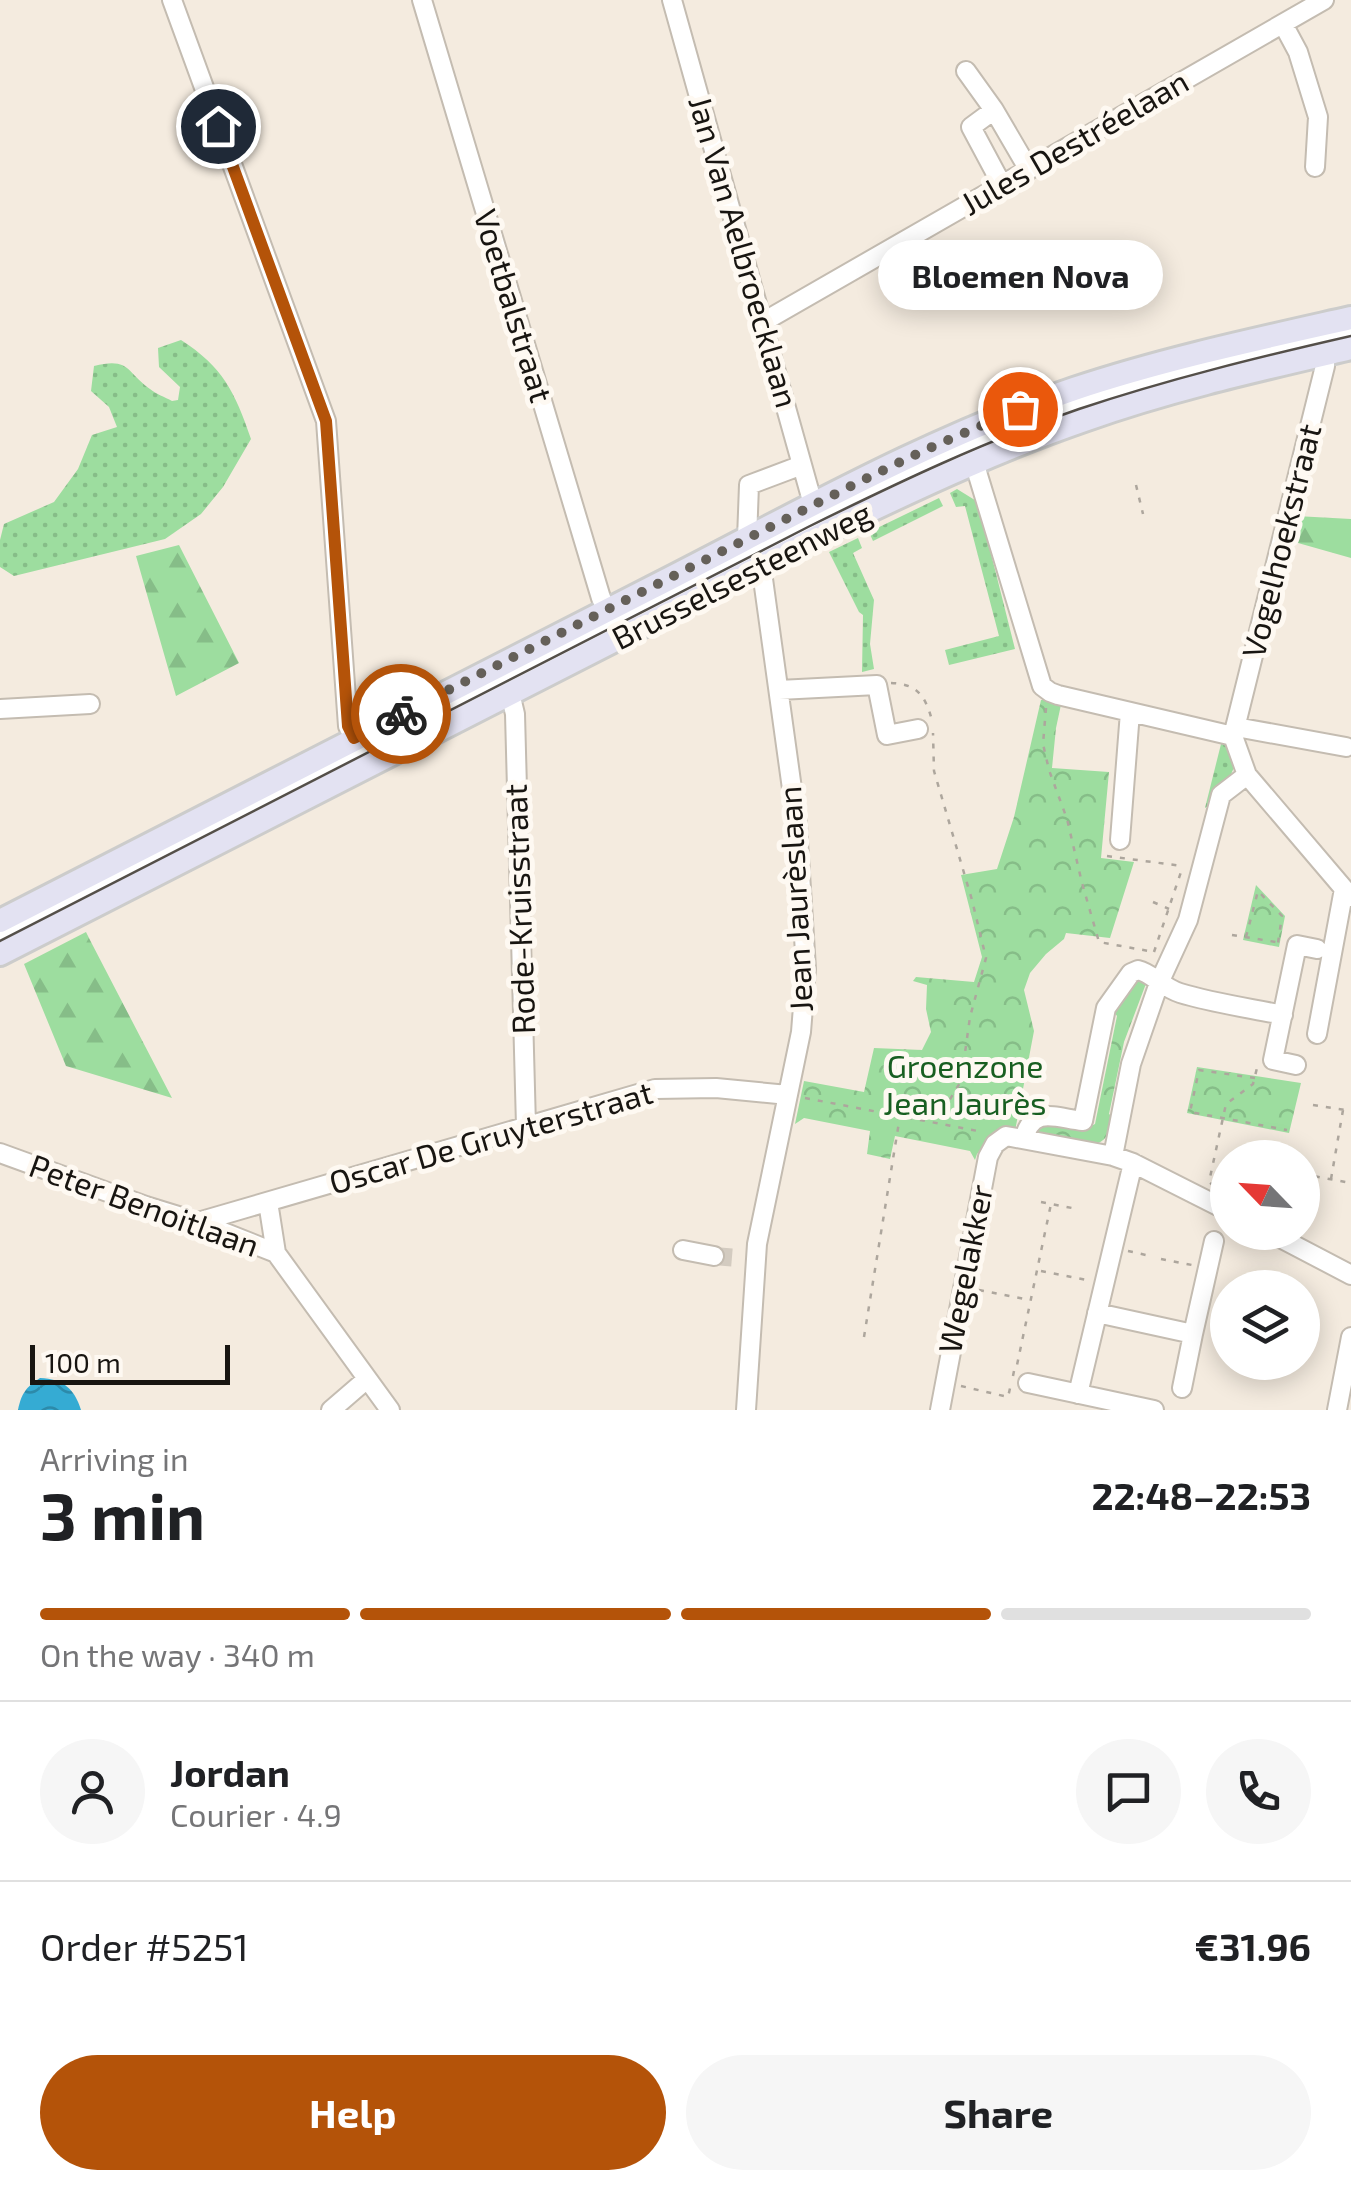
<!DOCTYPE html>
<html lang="en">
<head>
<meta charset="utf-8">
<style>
  body { margin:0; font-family:"Exo 2",sans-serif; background:#f6f6f6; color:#202124; height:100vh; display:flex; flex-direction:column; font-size:38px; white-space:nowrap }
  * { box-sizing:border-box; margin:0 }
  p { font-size:32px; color:#757577 }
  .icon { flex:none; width:55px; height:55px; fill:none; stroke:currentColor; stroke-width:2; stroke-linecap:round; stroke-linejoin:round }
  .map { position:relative; height:1410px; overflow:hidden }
  .details { display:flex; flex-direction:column; background:#fff; flex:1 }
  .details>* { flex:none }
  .needle { width:65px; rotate:295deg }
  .buttons { position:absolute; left:1210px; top:1140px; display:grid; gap:20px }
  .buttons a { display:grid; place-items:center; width:110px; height:110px; border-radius:50%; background:#fff; box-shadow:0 5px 25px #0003; font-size:50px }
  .scale { position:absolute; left:30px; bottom:25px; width:200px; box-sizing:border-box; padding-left:10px; border:5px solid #181511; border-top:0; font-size:28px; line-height:35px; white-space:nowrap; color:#181511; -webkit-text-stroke:8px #fef9f2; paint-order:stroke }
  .pin { position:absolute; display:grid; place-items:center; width:85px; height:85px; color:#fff; margin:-42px; border:5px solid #fff; border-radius:50%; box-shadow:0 2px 10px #0007 }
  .courier { position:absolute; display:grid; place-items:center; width:100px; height:100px; margin:-50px; border:8px solid #b45309; border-radius:50%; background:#fff; color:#222; box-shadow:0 2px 12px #0007 }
  .bubble { position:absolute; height:70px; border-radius:35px; background:#fff; box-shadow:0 5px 25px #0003; font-size:32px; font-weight:700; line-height:70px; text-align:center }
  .head em { font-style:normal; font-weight:700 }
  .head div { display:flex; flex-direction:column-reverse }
  .head { display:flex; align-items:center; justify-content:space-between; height:170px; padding:0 40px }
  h1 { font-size:65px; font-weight:700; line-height:75px }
  .bar { display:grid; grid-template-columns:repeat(4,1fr); gap:15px 10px; align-content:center; height:120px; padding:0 40px }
  .bar i { height:12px; border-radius:8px; background:#e0e0e0 }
  .bar .selected { background:#b45309 }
  .bar p { grid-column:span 4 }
  .line { display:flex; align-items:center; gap:25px; padding:0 40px; border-top:2px solid #e0e0e0 }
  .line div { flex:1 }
  .round { display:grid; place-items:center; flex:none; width:105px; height:105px; border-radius:52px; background:#f6f6f6 }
  .action { display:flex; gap:20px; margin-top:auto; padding:20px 40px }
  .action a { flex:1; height:115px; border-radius:60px; background:#b45309; color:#fff; font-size:40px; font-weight:700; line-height:115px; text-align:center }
  .action a+a { background:#f6f6f6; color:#202124 }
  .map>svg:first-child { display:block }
</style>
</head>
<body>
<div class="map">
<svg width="1351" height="1410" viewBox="0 0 1351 1410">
  <defs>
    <pattern id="grass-dots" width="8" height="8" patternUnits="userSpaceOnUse" patternTransform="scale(2.5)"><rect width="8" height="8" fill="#9ddd9f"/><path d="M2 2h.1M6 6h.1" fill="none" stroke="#86bd88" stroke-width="1.8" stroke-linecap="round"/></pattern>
    <pattern id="forest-firs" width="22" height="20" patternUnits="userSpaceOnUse" patternTransform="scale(2.5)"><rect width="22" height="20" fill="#9ddd9f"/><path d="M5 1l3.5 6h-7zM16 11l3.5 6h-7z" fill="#86bd88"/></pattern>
    <pattern id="park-crowns" width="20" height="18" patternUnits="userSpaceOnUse" patternTransform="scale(2.5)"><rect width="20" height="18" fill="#9ddd9f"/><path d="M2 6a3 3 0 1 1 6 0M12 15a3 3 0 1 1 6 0" fill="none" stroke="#86bd88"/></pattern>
    <pattern id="water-waves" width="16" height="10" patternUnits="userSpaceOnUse" patternTransform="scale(2.5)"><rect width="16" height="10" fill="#35abd3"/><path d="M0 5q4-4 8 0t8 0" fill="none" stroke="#2c8aaa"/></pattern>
  </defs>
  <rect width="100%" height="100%" fill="#f4ebdf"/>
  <path fill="url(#grass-dots)" d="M181,340C223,367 235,392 251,439L223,487L201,514L165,539L14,576L0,567V540L4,524L54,502L78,469L92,435L117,427L109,407L91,391L94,366C130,357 126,372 150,389C156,394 165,397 172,401L178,400L180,387L159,367L158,348Z
    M957,489L978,502L1015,649L949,665L945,650L999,636L965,506L956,507L950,493Z
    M939,498L943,506L873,541L869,532Z
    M858,538L862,548L853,553L874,600L870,644L874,669L862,672L863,615L859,612L829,552Z
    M1222,740C1234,746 1239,765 1229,777C1228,779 1225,780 1222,782C1216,789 1213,796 1210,805L1205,808Z"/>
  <path fill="url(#forest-firs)" d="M1296,516L1351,519V558L1291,541Z
    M179,545L239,663L176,696L136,556Z
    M86,932L91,942L172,1098L66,1066L24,964Z"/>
  <path fill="url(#park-crowns)" d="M1041,700H1062L1056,728L1052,768L1109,772L1101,858L1134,862L1110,938L1066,933L1064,939L1046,954L1030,973L1024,990L1034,1031L1015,1131L992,1135L977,1154L975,1160L970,1151L895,1136L890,1159L867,1154L870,1131L804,1118L795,1124L804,1081L864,1092L874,1048L922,1050L931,1032L926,1009L927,985L913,981L916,977L974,982L982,957L961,875L997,869L1014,817Z
    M1256,885L1285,916L1279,947L1243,940Z
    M1138,978L1147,981L1124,1042L1109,1114L1113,1117C1111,1123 1111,1129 1108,1134C1095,1157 1056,1139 1036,1135L1033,1124L1037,1121L1085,1129L1095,1124L1117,1016L1112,1009Z
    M1197,1067L1301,1083L1289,1133L1187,1113Z"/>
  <path fill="url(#water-waves)" d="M40,1378C63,1379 74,1388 81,1410H18C21,1394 26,1387 40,1378Z"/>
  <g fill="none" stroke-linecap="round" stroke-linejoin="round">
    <path stroke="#d3cbc0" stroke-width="18" stroke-dasharray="18 9" stroke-linecap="butt" d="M714,1256L738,1258"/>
    <g stroke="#c4bcb1" stroke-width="22">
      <path id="minor" d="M172,0L326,421L348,726L354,738
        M422,0L601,598L607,610
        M672,0L816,515
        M1283,24L1298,52L1318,117L1315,167
        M966,71L994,110
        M1002,185L971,127L994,110L1029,170
        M763,322L1324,0
        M1325,354V366L1233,736L1247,775L1351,897
        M974,462L1042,686L1050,692L1058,695L1233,736
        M747,539L749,485L802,465
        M779,690L877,685L887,735L918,729
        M510,693L515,714L526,1126
        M0,709L90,704
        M1236,727L1346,747
        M1120,840L1130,712
        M0,937L818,519C902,476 988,437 1077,405C1166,374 1259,353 1351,332
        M1317,1034L1344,889
        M1296,1065L1273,1060L1297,945L1317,949
        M1024,1139C1032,1105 1056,1118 1083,1121L1106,1008L1131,973L1138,970C1152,973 1163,988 1180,993C1213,1003 1249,1008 1283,1015
        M0,1153L146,1206L198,1222L276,1253L390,1410
        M1113,1156L1131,1064L1159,983L1188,920L1221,795L1247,775
        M268,1202L276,1253
        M198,1222L655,1089L716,1088L788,1095
        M1269,1232L1351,1275
        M683,1250L714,1256
        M1097,1313L1193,1334L1214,1241
        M1028,1383L1154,1410
        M1182,1388L1193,1334
        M1078,1394L1133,1163
        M331,1410L367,1379
        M746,1410L757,1244L801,1032L806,969L797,825L763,579L757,567
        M940,1410L988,1157L995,1144L1006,1136L1113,1156L1133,1163L1228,1211
        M1337,1410L1351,1337"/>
    </g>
    <g stroke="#cccccb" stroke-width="28">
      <path id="major" d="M0,921C217,809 434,698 651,588C789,518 926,439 1074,389C1164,359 1258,339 1351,318
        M0,954L850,520C927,483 1003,448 1084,420C1171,389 1261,369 1351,348"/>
    </g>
    <path stroke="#ada69d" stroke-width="2.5" stroke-dasharray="5 8" stroke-linecap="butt" d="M1136,485L1143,514
      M891,683C918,684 925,696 932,720
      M1046,708L1043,744L1049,770L1067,819L1082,883L1099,942L1154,952
      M1107,856L1182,866
      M1153,902L1169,909
      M1232,935L1276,942
      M1246,937L1258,891L1282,916L1278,943
      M1154,952L1183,866
      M1255,1078L1199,1070L1190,1112L1287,1130
      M805,1098L983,1132
      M1313,1105L1351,1111
      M917,1118L946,1106L961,1081L970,1017L986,958L972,900L934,771L933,733
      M1302,1174L1351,1183
      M1331,1179L1343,1110
      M1214,1186L1209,1182L1226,1104L1253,1084L1258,1064
      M1041,1202L1072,1208
      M1128,1251L1146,1255
      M1161,1259L1192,1265
      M1041,1271L1087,1280
      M979,1290L1030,1300
      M864,1337L900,1116
      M1013,1376L1015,1366L1017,1365L1051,1204
      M961,1386L1008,1397L1011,1384"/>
    <use href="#minor" stroke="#fff" stroke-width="18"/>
    <use href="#major" stroke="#e3e2f2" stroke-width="22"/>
    <path stroke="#544f49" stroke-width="2.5" d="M0,941L808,527C897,483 985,441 1079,409C1169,379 1259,357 1351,336"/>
  </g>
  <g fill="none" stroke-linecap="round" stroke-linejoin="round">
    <path stroke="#656059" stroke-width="10" stroke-dasharray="0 18" d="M401,714L857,483L925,450L1020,409"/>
    <path stroke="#b45309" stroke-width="12" d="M218,126L326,421L348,726L354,738L401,714"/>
  </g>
  <g text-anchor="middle" stroke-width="10" stroke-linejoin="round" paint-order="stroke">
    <g font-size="32" fill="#181511" stroke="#fef9f2">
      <text transform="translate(1075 143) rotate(-30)" y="11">Jules Destréelaan</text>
      <text transform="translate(743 252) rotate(74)" y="11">Jan Van Aelbroecklaan</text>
      <text transform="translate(513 306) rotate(73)" y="11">Voetbalstraat</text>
      <text transform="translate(1282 541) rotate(-76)" y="11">Vogelhoekstraat</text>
      <text transform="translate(742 576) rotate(-27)" y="11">Brusselsesteenweg</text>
      <text transform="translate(796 899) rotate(-93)" y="11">Jean Jaurèslaan</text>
      <text transform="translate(520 909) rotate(-92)" y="11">Rode-Kruisstraat</text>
      <text transform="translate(491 1138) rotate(-16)" y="11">Oscar De Gruyterstraat</text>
      <text transform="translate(144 1206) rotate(20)" y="11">Peter Benoitlaan</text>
      <text transform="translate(966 1269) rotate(-79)" y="11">Wegelakker</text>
    </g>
    <g font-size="32" fill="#185f21" stroke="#fef9f2">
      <text x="965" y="1078">Groenzone<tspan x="965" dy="37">Jean Jaurès</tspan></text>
    </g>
  </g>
</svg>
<div class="buttons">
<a><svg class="needle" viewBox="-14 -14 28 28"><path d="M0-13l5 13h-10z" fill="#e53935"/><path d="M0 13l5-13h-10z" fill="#757577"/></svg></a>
<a><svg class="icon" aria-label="layers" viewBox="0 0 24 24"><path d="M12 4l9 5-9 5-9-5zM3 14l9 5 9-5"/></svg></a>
</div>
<div class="scale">100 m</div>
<div class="pin" style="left:1020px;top:409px;background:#ea580c"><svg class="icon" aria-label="bag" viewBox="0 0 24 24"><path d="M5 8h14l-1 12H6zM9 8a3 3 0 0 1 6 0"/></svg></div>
<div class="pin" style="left:218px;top:126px;background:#1f2937"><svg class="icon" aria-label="home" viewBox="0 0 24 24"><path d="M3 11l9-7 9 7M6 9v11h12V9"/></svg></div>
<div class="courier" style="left:401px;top:714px"><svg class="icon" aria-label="bike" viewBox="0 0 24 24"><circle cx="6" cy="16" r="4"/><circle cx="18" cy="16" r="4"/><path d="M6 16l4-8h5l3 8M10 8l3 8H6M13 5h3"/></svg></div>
<div class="bubble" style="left:878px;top:240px;width:285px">Bloemen Nova</div>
</div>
<section class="details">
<div class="head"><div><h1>3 min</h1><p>Arriving in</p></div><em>22:48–22:53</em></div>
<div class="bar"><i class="selected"></i><i class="selected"></i><i class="selected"></i><i></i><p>On the way · 340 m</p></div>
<div class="line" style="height:180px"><a class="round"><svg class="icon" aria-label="person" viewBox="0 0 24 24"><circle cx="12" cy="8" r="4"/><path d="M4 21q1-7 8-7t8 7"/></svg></a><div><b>Jordan</b><p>Courier · 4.9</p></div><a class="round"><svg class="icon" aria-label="chat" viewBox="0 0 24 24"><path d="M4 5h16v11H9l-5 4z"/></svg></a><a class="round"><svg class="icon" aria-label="phone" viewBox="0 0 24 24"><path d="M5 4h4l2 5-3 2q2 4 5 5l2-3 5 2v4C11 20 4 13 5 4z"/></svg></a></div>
<div class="line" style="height:130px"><div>Order #5251</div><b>€31.96</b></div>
<div class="action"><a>Help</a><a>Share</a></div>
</section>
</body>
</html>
